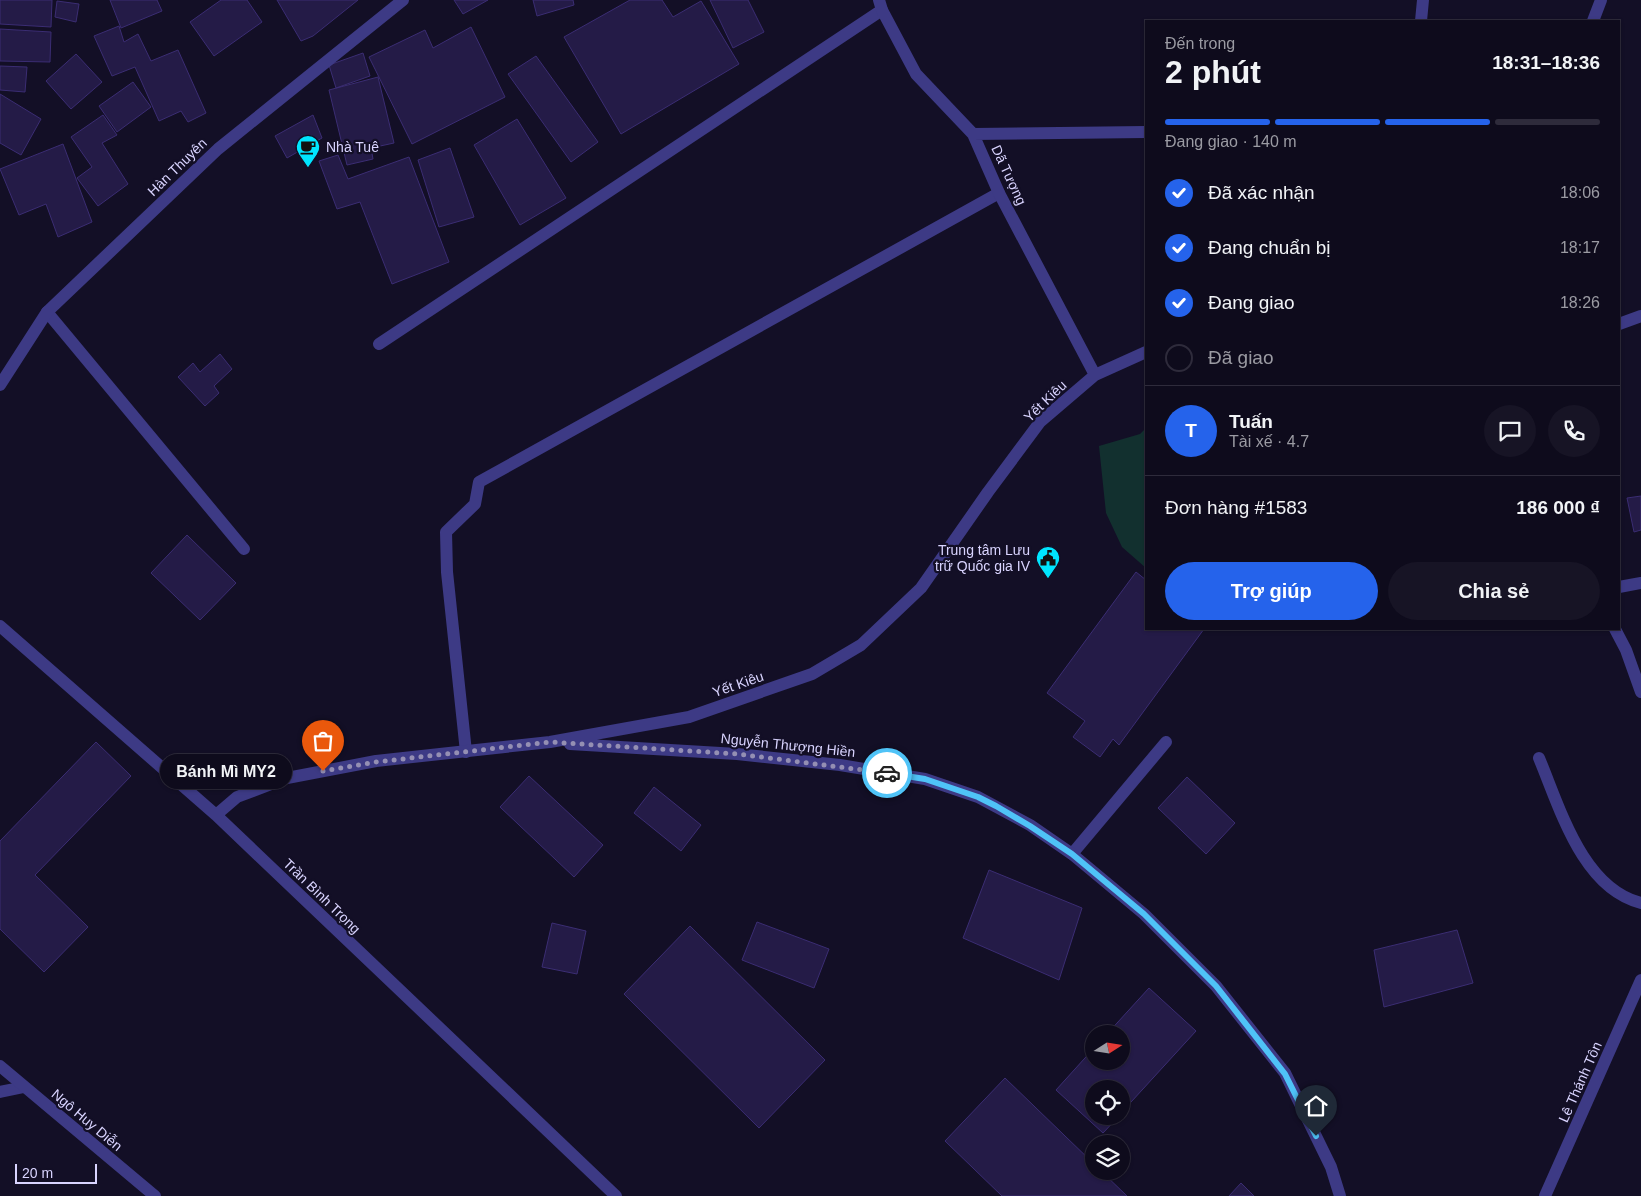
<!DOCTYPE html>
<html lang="vi">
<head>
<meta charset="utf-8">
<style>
  body { margin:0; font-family:Helvetica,sans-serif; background:#171425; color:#f1f3f6; height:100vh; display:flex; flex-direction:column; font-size:19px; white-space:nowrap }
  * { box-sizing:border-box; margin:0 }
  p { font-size:16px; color:#9b9ba3 }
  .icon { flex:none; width:28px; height:28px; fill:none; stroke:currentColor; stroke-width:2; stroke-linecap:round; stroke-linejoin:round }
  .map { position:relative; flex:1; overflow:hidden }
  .panel { position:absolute; left:1145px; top:20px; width:475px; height:610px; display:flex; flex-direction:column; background:#0e0b1c; border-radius:0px; box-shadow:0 1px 4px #0004,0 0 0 1px #2e2b3b }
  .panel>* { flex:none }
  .needle { width:32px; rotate:78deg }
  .fabs { position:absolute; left:1085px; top:1025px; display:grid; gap:10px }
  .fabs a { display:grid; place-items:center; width:45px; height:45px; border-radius:50%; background:#0e0b1c; box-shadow:0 1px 4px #0004,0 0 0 1px #2e2b3b; font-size:25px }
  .scale { position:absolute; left:15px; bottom:12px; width:82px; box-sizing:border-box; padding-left:5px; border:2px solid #d9d4ff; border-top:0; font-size:14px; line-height:18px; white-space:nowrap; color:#d9d4ff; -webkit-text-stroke:4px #130f26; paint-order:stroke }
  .pin { position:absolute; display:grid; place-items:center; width:42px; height:42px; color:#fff; margin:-51px -21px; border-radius:50% 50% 50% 0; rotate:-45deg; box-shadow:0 0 5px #0007 }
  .pin .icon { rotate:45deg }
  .courier { position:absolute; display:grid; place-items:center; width:50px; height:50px; margin:-25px; border:4px solid #4fc3f7; border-radius:50%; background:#fff; color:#222; box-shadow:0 1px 6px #0007 }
  .bubble { position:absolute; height:35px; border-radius:18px; background:#0e0b1c; box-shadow:0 1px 4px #0004,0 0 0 1px #2e2b3b; font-size:16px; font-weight:800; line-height:35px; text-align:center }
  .headline em { font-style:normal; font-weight:800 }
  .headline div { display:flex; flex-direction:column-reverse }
  .headline { display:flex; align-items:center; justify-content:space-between; height:85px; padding:0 20px }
  h1 { font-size:32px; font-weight:800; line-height:38px }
  .bar { display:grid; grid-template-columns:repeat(4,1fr); gap:8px 5px; align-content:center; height:60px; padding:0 20px }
  .bar i { height:6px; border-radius:4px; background:#2e2b3b }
  .bar .on { background:#2563eb }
  .bar p { grid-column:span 4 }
  .line { display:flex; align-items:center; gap:12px; padding:0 20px; border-top:1px solid #2e2b3b }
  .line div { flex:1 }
  .round { display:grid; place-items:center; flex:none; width:52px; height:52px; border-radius:26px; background:#171425 }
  ol { padding:0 20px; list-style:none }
  li { display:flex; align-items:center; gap:15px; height:55px }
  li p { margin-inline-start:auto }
  li .icon { padding:5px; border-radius:50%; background:#2563eb; color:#fff; stroke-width:4 }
  li:last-child { color:#9b9ba3 }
  li i { width:28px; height:28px; border:2px solid #2e2b3b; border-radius:50% }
  .primary-button { display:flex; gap:10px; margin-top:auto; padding:10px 20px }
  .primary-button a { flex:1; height:58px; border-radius:30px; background:#2563eb; color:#fff; font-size:20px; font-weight:800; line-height:58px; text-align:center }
  .primary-button a+a { background:#171425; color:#f1f3f6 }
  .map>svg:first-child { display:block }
</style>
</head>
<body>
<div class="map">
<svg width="1641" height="1196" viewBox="0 0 1641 1196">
  <rect width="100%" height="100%" fill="#130f26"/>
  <path fill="#12302f" d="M1146,428V568L1122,547L1106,513L1099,446L1140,434Z"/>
  <path fill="#241b47" stroke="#3b2d73" d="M0,0H52L51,27L0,24Z
    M110,0H157L162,11L121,28Z
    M221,0H247L262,22L214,56L190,22Z
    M277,0H358L313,36L301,41Z
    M454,0H488L463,14Z
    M533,0H573L574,5L537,16Z
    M630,0H662L673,17L701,1L739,64L621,134L564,37Z
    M710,0H748L764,32L733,48Z
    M57,1L79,4L76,22L55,17Z
    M119,26L124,42L138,34L151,61L178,50L206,113L188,122L181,111L159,121L135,67L112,76L94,36Z
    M471,27L505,97L412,144L369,57L425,30L433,48Z
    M0,29L51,32L50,62L0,61Z
    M363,53L370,76L336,88L329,65Z
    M76,54L102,82L71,109L46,81Z
    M536,56L598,142L571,162L508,74Z
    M0,66L27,67L25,92L0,90Z
    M378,77L394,143L371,148L373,159L347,165L329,90Z
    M133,82L151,107L117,132L99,106Z
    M0,94L41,119L21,155L0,143Z
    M103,115L117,135L102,143L128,184L98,206L77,178L92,167L71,137Z
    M313,115L322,138L287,158L275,136Z
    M517,119L566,198L520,225L474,145Z
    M63,144L92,222L58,237L46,204L19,215L0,169Z
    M450,148L474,217L439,227L418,160Z
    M338,155L348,179L409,157L449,262L392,284L360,202L337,209L319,161Z
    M220,354L232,369L214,386L219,393L205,406L178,377L193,363L200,372Z
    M1641,496V530L1634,532L1627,498Z
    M187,535L236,583L200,620L151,573Z
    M1136,572L1146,580V629H1204L1119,745L1113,739L1100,757L1073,737L1085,721L1047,693Z
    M96,742L131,776L35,875L88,927L44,972L0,929V841Z
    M529,776L603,845L574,877L500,807Z
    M1187,777L1235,823L1206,854L1158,808Z
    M654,787L701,825L681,851L634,813Z
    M989,870L1082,908L1059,980L963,938Z
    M757,922L829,949L814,988L742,960Z
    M552,923L586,931L577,974L542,967Z
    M690,926L825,1060L759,1128L624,994Z
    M1457,930L1473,983L1384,1007L1374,950Z
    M1149,988L1196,1031L1121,1113V1089H1094V1116H1119L1103,1133L1056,1090L1094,1048V1061H1121V1034H1107Z
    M1005,1078L1094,1164V1171H1101L1127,1196H1002L945,1141Z
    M1241,1183L1254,1196H1229Z"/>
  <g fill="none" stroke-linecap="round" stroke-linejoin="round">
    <path stroke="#3d3a85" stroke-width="12" d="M1421,21L1423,0
      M1593,21L1601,0
      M47,312L244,549
      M379,344L882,10
      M1619,587L1641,583
      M466,752L447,572L446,532L475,504L479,482L999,193
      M1539,758C1560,808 1582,888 1641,903
      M1072,854L1166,742
      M0,1092L24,1087"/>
    <path stroke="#3d3a85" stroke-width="12" d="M879,0L882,10L916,74L973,134L999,193L1095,375
      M973,134L1146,132
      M1619,324L1641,316
      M0,385L47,312L218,149L403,0
      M0,626L216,815L616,1196
      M1615,629L1626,650L1641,692
      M570,744L737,754L840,765L925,779L978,797L1030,825L1072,854L1144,914L1216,986L1285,1073L1331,1167L1340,1196
      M216,815L237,797L287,778L376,761L550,742L689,717L812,674L861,645L921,588L988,492L1040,422L1095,375L1146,352
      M0,1066L155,1196
      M1545,1196L1641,980"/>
  </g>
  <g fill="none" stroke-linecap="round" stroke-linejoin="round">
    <path stroke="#948fb3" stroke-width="5" stroke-dasharray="0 9" d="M323,771L376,762L550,742L737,754L887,773"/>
    <path stroke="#4fc3f7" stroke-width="6" d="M887,773L925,779L978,797L996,806L1030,826L1072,854L1144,914L1216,986L1285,1074L1316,1136"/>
  </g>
  <defs>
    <g id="cafe-pin" transform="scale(1.25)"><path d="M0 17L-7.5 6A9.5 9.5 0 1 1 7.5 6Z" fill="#00e5ff" stroke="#130f26"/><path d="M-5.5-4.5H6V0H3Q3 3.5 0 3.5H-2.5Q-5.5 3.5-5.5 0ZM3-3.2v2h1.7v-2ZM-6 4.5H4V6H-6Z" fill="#111"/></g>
    <g id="civic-pin" transform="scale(1.25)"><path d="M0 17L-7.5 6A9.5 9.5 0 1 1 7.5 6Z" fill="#00e5ff" stroke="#130f26"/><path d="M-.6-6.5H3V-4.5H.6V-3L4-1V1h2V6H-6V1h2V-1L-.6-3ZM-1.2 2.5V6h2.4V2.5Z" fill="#111"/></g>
  </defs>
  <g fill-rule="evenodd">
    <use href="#cafe-pin" x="308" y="147"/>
    <use href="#civic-pin" x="1048" y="558"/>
  </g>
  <g text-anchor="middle" stroke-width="4.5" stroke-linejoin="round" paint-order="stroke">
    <g font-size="14" fill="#d9d4ff" stroke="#130f26" text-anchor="start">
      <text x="326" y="152">Nhà Tuê</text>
      <text x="1030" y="555" text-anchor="end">Trung tâm Lưu<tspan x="1030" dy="16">trữ Quốc gia IV</tspan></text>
    </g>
    <g font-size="14" fill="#d9d4ff" stroke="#130f26">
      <text transform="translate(177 167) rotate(-44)" y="5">Hàn Thuyên</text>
      <text transform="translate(1009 175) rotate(65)" y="5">Dã Tượng</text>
      <text transform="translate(1045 401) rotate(-44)" y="5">Yết Kiêu</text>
      <text transform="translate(738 684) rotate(-19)" y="5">Yết Kiêu</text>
      <text transform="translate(788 745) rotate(6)" y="5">Nguyễn Thượng Hiền</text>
      <text transform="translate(322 896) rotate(44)" y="5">Trần Bình Trọng</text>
      <text transform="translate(1580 1082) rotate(-66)" y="5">Lê Thánh Tôn</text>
      <text transform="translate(87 1120) rotate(40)" y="5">Ngô Huy Diễn</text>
    </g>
  </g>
</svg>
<div class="fabs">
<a><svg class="needle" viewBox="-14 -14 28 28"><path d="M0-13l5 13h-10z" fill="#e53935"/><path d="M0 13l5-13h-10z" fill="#9b9ba3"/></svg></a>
<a><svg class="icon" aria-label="locate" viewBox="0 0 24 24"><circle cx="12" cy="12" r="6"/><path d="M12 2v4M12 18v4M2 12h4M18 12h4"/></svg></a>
<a><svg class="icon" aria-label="layers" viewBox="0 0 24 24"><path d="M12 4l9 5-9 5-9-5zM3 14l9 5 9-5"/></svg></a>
</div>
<div class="scale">20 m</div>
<div class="pin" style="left:323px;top:771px;background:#ea580c"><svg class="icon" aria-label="bag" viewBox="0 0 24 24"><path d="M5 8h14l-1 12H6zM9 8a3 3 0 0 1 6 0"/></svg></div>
<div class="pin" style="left:1316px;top:1136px;background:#1f2937"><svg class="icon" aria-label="home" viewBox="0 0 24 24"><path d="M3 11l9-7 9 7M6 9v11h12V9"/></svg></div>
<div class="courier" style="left:887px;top:773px"><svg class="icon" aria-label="car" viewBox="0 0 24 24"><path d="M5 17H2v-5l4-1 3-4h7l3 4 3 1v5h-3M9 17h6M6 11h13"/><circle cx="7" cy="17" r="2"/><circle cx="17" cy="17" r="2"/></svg></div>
<div class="bubble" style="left:160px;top:754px;width:132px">Bánh Mì MY2</div>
<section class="panel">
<div class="headline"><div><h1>2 phút</h1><p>Đến trong</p></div><em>18:31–18:36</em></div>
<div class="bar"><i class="on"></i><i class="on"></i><i class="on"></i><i></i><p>Đang giao · 140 m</p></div>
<ol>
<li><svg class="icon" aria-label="check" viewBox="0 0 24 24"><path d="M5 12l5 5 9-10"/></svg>Đã xác nhận<p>18:06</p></li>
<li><svg class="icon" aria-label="check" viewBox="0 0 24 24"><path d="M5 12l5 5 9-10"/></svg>Đang chuẩn bị<p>18:17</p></li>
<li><svg class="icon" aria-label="check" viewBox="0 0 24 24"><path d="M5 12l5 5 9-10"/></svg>Đang giao<p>18:26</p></li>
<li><i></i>Đã giao</li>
</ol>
<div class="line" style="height:90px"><b class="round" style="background:#2563eb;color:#fff">T</b><div><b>Tuấn</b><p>Tài xế · 4.7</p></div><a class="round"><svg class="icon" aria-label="chat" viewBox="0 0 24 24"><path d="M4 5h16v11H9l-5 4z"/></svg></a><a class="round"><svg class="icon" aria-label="phone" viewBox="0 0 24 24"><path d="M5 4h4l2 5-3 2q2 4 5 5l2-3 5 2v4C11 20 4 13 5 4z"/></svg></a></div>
<div class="line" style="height:65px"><div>Đơn hàng #1583</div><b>186 000 ₫</b></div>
<div class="primary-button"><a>Trợ giúp</a><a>Chia sẻ</a></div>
</section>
</div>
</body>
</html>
